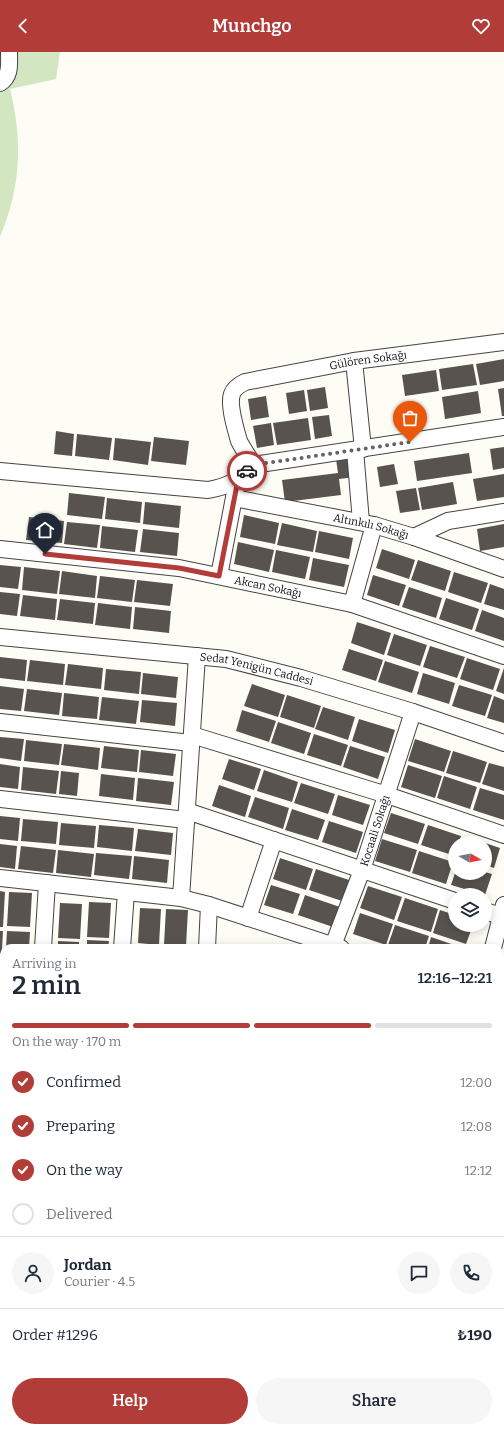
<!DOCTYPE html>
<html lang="en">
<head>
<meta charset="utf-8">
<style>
  body { margin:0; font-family:Bitter,serif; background:#f6f6f7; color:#1f2937; height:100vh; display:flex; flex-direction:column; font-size:15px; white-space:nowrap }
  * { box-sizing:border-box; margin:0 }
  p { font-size:13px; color:#747a83 }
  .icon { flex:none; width:22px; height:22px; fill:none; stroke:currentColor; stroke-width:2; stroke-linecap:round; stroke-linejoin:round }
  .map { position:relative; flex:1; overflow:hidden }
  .sheet { position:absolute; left:0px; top:892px; width:504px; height:488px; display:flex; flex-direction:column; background:#fff; border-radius:12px 12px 0 0; box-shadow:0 2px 10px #0003 }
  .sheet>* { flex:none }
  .needle { width:26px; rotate:100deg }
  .buttons { position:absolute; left:448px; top:784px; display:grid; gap:8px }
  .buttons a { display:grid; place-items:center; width:44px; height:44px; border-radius:50%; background:#fff; box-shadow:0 2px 10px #0003; font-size:20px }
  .pin { position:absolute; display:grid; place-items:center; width:34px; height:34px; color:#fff; margin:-41px -17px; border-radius:50% 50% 50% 0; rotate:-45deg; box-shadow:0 0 4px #0007 }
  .pin .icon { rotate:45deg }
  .courier { position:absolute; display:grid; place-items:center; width:40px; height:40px; margin:-20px; border:3px solid #b23c37; border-radius:50%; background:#fff; color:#222; box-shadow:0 1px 5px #0007 }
  .summary em { font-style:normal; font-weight:600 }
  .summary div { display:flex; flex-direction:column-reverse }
  .summary { display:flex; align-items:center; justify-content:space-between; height:68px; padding:0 12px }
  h1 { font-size:26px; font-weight:600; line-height:30px }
  .bar { display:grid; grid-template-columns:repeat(4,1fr); gap:6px 4px; align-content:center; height:48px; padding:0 12px }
  .bar i { height:5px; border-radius:3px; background:#e0e1e3 }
  .bar .current { background:#b23c37 }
  .bar p { grid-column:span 4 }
  .line { display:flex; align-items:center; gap:10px; padding:0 12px; border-top:1px solid #e0e1e3 }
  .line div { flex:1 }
  .round { display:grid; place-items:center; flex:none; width:42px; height:42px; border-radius:21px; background:#f6f6f7 }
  ol { padding:0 12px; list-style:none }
  li { display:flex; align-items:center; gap:12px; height:44px }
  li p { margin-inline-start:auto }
  li .icon { padding:4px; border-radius:50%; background:#b23c37; color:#fff; stroke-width:4 }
  li:last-child { color:#747a83 }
  li i { width:22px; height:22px; border:2px solid #e0e1e3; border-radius:50% }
  .button { display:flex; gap:8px; margin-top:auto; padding:8px 12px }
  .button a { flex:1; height:46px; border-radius:24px; background:#b23c37; color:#fff; font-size:16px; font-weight:600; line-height:46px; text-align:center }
  .button a+a { background:#f6f6f7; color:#1f2937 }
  header { display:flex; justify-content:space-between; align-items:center; height:52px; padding:0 12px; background:#b23c37; color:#fff; font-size:18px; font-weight:600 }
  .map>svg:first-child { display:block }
</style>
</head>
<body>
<header><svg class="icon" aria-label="back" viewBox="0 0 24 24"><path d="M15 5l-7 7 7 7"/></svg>Munchgo<svg class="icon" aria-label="heart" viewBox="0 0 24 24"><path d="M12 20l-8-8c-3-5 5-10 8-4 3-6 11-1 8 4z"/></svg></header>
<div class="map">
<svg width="504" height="1380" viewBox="0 0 504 1380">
  <rect width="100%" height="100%" fill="#fefdf5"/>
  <path fill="#d1e6c1" d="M0,0H60L56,27L10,37C23,89 21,135 0,185Z"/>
  <path fill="#58534e" d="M504,307V329L480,333L476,312Z
    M473,312L477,333L442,338L439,317Z
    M436,318L439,339L405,344L402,323Z
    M325,335L328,356L310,359L307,338Z
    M504,336V364H502L498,337Z
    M304,338L307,359L289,362L286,341Z
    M478,339L481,361L445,367L442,345Z
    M266,344L269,365L251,368L248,347Z
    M329,363L332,384L315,387L312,365Z
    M308,366L311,388L277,393L273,371Z
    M271,371L274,393L257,396L253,374Z
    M56,379L74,382L72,404L54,402Z
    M77,382L112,386L109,408L75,404Z
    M154,385L189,389L186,413L151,409Z
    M115,386L151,390L148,413L113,408Z
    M504,395V416L493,418L490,397Z
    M469,401L472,421L417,429L414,409Z
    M354,405L356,425L339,427L341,443L285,450L282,428L338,421L336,407Z
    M394,412L398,432L380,435L377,415Z
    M504,422V445L477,449L473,427Z
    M453,430L457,452L422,458L418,436Z
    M416,436L420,458L400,461L396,439Z
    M69,441L105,445L102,467L67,463Z
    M107,446L142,450L140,471L105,467Z
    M145,450L181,454L179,476L143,472Z
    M244,463L279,471L275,492L240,485Z
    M29,465L64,469L62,491L26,488Z
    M67,470L100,473L97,496L64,492Z
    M282,471L317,479L313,500L277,493Z
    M504,472V495L480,499L477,477Z
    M102,474L138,478L135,500L100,496Z
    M143,477L179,481L177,504L140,500Z
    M319,479L353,486L349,507L315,500Z
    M238,490L274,498L269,520L234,512Z
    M382,497L415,508L409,527L376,516Z
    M276,498L310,505L305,527L272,520Z
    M313,506L349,513L344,535L309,528Z
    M418,508L451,519L445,539L411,528Z
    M0,513L21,515L18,537L0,535Z
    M24,515L60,519L57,542L22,538Z
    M62,519L97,524L95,546L59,542Z
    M454,520L488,531L481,551L448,540Z
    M373,523L406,533L399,554L367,543Z
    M100,524L135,528L132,550L97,546Z
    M137,528L173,532L170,554L134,550Z
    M490,532L504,537V558L484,552Z
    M409,535L442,546L436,566L402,555Z
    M0,540L20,542L17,564L0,562Z
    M23,543L57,547L55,568L20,564Z
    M446,546L479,557L472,578L439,567Z
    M60,547L95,551L93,572L57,568Z
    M98,551L132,555L130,577L95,573Z
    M135,555L171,559L169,581L133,577Z
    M482,558L504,566V589L475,579Z
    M357,570L391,581L384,603L351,591Z
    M394,582L427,593L420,614L387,603Z
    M430,594L465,605L457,626L423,615Z
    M349,597L383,608L376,629L342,618Z
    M0,605L27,608L25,629L0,626Z
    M467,606L500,617L493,638L460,627Z
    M30,608L65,612L63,633L27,629Z
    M385,609L419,620L412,641L378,630Z
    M68,612L103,616L101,637L65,633Z
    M504,616V642L496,639Z
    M106,617L141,620L139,642L104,638Z
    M143,621L178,625L176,646L141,642Z
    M423,621L455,631L449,652L417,642Z
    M252,632L285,643L278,665L244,654Z
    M459,633L492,643L485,664L452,654Z
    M0,634L24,637L21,659L0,657Z
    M27,637L62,641L59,663L24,659Z
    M64,641L99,645L97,667L62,664Z
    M287,643L321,654L314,676L280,665Z
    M494,644L504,648V671L487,666Z
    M102,645L139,649L136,672L99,668Z
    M142,648L177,651L175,674L140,670Z
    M323,655L355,665L348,688L315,677Z
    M242,658L276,669L269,690L236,679Z
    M359,667L395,678L388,701L352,689Z
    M278,670L311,681L304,702L271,691Z
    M314,682L348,693L341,714L307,703Z
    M0,685L24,687L21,709L0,706Z
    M415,687L451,699L444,720L408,709Z
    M26,688L62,692L59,713L24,709Z
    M64,692L100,696L98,718L61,713Z
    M104,694L139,698L137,720L101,716Z
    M350,694L385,705L378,727L343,715Z
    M141,698L176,702L173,724L139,720Z
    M453,699L487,710L480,731L446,721Z
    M229,707L261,717L254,738L222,727Z
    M489,711L504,715V739L482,732Z
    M0,712L20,715L18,737L0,735Z
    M408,713L442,724L435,746L401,735Z
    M23,715L59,719L56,742L21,738Z
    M264,718L298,730L292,750L257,739Z
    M61,719L79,721L77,744L59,742Z
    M101,722L135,726L133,748L99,744Z
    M444,724L477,735L470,757L437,746Z
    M138,726L174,730L171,753L136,749Z
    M301,731L335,742L328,762L294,751Z
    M219,733L251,744L245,765L212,754Z
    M480,736L504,743V768L473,758Z
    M338,743L370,753L363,773L332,763Z
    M255,745L289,756L283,777L248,765Z
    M292,757L325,768L318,788L285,778Z
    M391,761L425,772L418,792L384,781Z
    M0,764L20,766L18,789L0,787Z
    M23,767L58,770L56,792L21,789Z
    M329,769L363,780L356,801L322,790Z
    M61,771L96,774L94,796L59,793Z
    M99,773L134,776L132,799L97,795Z
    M428,773L461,784L459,791H455V804L421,793Z
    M138,777L173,781L171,803L135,799Z
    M466,785L485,791H464Z
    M382,787L417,798L410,820L375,809Z
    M485,791L500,796L494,816L485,813Z
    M0,792L17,794L15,817L0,815Z
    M21,794L56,798L53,821L18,817Z
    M58,798L94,802L91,825L56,821Z
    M419,799L453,810L446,832L412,821Z
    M96,801L132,804L129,827L94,823Z
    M134,804L169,808L167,831L132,827Z
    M280,806L313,817L306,838L273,827Z
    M316,817L349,828L342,849L309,838Z
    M485,820L492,822L485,843L451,833L455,821H485Z
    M271,833L300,842L293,862L264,853Z
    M368,834L402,845L394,868L360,856Z
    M0,839L5,840L3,875H0Z
    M9,840L32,841L30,875L7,874Z
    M305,843L340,855L333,875L298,863Z
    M405,846L438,857L431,880L397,869Z
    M89,850L111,851L109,886L87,885Z
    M60,851L82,852L80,887L58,886Z
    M140,856L161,857L159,893L138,891Z
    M166,857L188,858L186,894L164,892Z
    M440,858L455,863V873H473L466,892L433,881Z
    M360,861L393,872L386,893L353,882Z
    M395,873L429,884L425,896H396L388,893Z
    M0,879H3L1,915H0Z
    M7,879L30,880L29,896H6Z
    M431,885L463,896H428Z
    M87,888L109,889L108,896H87Z
    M58,889L79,890V896H58Z
    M138,894L156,895V896H137Z
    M504,997V1028L500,1026V1007Z
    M500,1031L504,1032V1064L502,1069L500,1068Z
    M2,1061L4,1063V1104L0,1101V1065Z
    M4,1115V1145L0,1143V1122Z
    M504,1143V1177L500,1175V1153Z
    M0,1148L4,1150V1162L0,1169Z
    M504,1247V1285L500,1283V1253Z
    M0,1282L4,1284V1306L2,1309L0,1307Z
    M500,1286L504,1288V1293L500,1300Z
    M504,1344V1373L500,1370V1351Z
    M65,1376H93L91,1380H72Z
    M95,1376H108L115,1380H92Z
    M119,1376H137L135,1380H126Z
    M141,1376H163L169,1380H139Z
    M217,1376H251L249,1380H223Z
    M256,1376H261L267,1380H253Z
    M275,1376H296L293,1380H282Z
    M299,1376H318L324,1380H296Z
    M404,1376H413L420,1380H402Z
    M421,1376H445L443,1380H428Z
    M450,1376H466L473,1380H447Z"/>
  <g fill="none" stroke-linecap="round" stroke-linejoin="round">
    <g stroke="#444" stroke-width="18">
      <g id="minor">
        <path d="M0,31C11,24 9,12 9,0"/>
        <path d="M354,309L363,397"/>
        <path d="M355,398L361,470"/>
        <path id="s1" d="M253,413C249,405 243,397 239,389C236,378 228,353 232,342C234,336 239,333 245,330L354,309L504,290"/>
        <path d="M253,413L504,375"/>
        <path d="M0,419L208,438C230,434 237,429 253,413"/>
        <path id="s2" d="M234,446L374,473L414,485L504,517"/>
        <path d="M414,485L448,469L504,460"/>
        <path id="s3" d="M0,497L179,516L352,552L504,604"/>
        <path d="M219,524L236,435"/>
        <path d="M352,552L374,473"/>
        <path id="s4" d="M0,585L226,607L301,626L413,660L504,691"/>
        <path d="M0,670L191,691"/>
        <path d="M192,683L387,743L504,783"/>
        <path d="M0,747L186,768"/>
        <path d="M187,759L455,849"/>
        <path d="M0,826L181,846L209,853L341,896"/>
        <path d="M181,846L197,604"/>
        <path d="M485,859L504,865"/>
        <path d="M248,866L274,788"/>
        <path d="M43,896L47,831"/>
        <path d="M122,896L126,840"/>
        <path d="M207,896L209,853"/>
        <path id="s5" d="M332,896L362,818L413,660"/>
        <path d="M493,896L504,853"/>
        <path d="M0,951L4,953"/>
        <path d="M500,951L504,952"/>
        <path d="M0,1037L4,1030"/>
        <path d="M500,1113L504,1103"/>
        <path d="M0,1200L4,1193"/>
        <path d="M500,1205L504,1209"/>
        <path d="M0,1263L4,1265"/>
        <path d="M500,1335L504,1328"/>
        <path d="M0,1356L4,1358"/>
        <path d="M34,1376L40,1380"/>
        <path d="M188,1376L195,1380"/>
        <path d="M347,1376L353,1380"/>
        <path d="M497,1376L504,1380"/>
        <path d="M392,1380L394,1376"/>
      </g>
    </g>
    <use href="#minor" stroke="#fff" stroke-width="16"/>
  </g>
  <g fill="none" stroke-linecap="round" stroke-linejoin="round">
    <path stroke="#646461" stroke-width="4" stroke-dasharray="0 7.2" d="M247,419L253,413L410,390"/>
    <path stroke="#b23c37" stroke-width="5" d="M45,502L179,516L219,524L238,428L247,419"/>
  </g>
  <g text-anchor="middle" stroke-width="4" stroke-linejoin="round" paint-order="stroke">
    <g font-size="11" fill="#111" stroke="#fff">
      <text dy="4" stroke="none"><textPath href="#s1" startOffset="219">Gülören Sokağı</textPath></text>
      <text dy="4" stroke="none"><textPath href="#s2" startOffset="140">Altınkılı Sokağı</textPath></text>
      <text dy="4" stroke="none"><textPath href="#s3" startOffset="271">Akcan Sokağı</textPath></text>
      <text dy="4" stroke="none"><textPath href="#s4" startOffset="259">Sedat Yenigün Caddesi</textPath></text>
      <text dy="4" stroke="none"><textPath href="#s5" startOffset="125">Kocaali Sokağı</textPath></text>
    </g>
  </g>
</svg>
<div class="buttons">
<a><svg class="needle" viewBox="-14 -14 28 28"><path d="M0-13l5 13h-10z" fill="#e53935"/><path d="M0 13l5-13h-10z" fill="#747a83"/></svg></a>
<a><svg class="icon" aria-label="layers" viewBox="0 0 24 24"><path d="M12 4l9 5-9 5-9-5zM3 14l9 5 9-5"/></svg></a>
</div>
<div class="pin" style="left:410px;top:390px;background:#ea580c"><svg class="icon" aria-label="bag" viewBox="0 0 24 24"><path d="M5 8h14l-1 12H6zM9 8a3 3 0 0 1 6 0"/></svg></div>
<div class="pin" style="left:45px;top:502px;background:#1f2937"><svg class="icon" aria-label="home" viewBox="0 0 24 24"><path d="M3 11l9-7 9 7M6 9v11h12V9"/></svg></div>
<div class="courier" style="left:247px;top:419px"><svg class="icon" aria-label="car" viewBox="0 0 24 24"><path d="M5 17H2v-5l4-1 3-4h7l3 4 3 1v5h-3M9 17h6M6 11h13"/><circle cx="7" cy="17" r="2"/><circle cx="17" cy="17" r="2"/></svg></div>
<section class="sheet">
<div class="summary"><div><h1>2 min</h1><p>Arriving in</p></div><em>12:16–12:21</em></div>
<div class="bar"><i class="current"></i><i class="current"></i><i class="current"></i><i></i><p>On the way · 170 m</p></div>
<ol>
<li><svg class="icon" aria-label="check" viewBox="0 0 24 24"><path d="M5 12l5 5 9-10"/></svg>Confirmed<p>12:00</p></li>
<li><svg class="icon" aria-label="check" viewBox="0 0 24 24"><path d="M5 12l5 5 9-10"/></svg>Preparing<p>12:08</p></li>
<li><svg class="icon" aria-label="check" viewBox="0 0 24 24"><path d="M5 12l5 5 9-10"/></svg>On the way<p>12:12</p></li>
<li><i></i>Delivered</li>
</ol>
<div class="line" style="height:72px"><a class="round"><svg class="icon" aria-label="person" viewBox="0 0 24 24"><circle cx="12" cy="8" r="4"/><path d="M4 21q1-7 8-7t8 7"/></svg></a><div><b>Jordan</b><p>Courier · 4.5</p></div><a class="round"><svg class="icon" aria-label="chat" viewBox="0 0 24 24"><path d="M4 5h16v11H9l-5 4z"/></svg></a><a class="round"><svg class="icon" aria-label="phone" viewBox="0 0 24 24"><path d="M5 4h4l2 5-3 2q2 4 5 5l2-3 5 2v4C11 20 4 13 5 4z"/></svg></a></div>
<div class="line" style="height:52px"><div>Order #1296</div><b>₺190</b></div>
<div class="button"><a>Help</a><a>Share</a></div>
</section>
</div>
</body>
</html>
